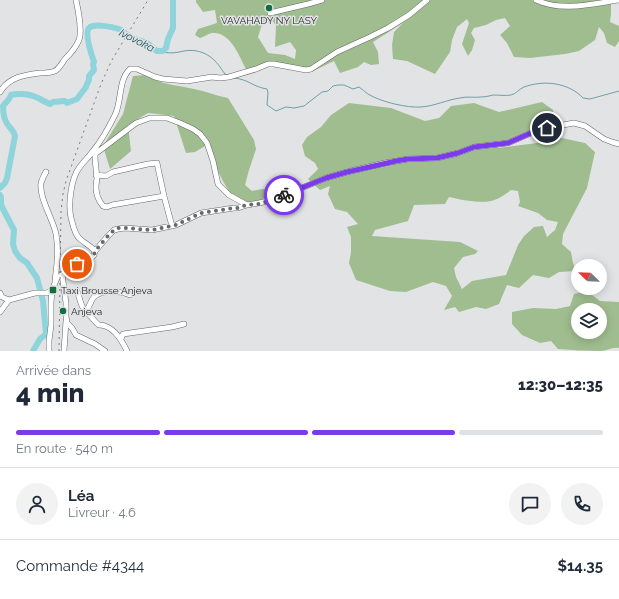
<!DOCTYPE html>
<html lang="fr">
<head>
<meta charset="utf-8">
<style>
  body { margin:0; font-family:Raleway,sans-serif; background:#f2f2f3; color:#1f2937; height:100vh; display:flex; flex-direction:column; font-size:15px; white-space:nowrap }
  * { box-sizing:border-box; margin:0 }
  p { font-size:13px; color:#747a83 }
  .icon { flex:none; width:22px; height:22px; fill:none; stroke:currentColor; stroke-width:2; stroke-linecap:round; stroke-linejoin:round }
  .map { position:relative; height:351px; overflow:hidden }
  .side { display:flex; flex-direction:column; background:#fff; flex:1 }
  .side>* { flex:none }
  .needle { width:26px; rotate:293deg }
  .controls { position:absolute; left:571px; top:259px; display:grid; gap:8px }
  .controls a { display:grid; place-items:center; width:36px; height:36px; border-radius:50%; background:#fff; box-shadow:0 2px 10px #0003; font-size:20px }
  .pin { position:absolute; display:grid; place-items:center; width:34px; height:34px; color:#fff; margin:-17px; border:2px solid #fff; border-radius:50%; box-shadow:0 1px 4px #0007 }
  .courier { position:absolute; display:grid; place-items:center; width:40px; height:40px; margin:-20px; border:3px solid #7c3aed; border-radius:50%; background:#fff; color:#222; box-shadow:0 1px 5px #0007 }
  .head em { font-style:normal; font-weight:800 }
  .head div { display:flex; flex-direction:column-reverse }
  .head { display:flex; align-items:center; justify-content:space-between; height:68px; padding:0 16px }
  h1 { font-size:26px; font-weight:800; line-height:30px }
  .bar { display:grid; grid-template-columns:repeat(4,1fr); gap:6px 4px; align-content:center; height:48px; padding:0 16px }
  .bar i { height:5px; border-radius:3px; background:#e0e1e3 }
  .bar .on { background:#7c3aed }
  .bar p { grid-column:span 4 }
  .line { display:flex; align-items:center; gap:10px; padding:0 16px; border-top:1px solid #e0e1e3 }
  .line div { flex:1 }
  .round { display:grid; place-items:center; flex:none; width:42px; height:42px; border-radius:21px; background:#f2f2f3 }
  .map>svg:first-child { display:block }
</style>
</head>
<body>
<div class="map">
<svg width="619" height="351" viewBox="0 0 619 351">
  <rect width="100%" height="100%" fill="#e2e3e5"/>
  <path fill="#a0bd90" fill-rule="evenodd" d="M196,0H611V14L610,22L619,26V41L615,47L607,43L604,33L599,27L595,40L579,51L565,54L530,58L514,57L507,43L500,35L510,26L505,18L496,20L486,25L474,28L471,33L475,40L472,50L468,56L462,44L469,23L467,19L457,27L452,40L450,52L435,74L407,61L393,59L392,45L394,32L403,23L373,42L378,52L379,64L371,65L364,62L358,67L340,73L334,61L311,72L274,64L247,71C240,58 231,31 212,33C209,33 204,37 200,38L195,35L198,29L217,23L215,10L203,12L196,2ZM273,21L276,26L275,47L290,42L296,50L295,59L285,55L268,53L258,37L262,24Z
    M146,75C160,85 178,85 194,89C206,91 216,96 228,98L254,140L256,149L249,170L245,185L252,191C261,189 269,187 277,193L249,204L231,195L223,181L205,146L195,152L186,153L174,116L148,113L128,125L131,151L110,169L103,146L123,114L133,76Z
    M542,102L553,110L554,117L537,129L497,148L537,143L562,138L585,143L595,152L587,188L563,234L562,244L571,252L573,263L576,271L559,272L549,278L533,275L519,288L507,285L499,304L486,309L476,307L459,312L455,307L444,310L452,296L446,286L433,282L406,292L390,291L356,280L349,263L351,252V237L347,227L358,224L347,212L335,209L328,194L330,186L320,190L308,179L318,169L315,163L305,156L302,145L307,137L321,127L331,115L349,103L391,108L425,121L439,118L451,106L474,103L499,112ZM511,190L518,191L520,202L518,206L538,213L547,220L558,222L555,230L547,237L543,226L534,227L524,236L518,245L506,275L472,281L462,289L456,277L454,268L463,257L475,254L478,251L460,242L372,236L375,230L408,221L414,205L445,204L449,197C462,200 485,205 497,199C502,197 507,193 511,190Z
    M587,291L600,301L619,302V348C612,347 607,351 600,351C586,351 572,350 558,349L551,341L540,343L522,335L512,324V312L533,308L556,309L570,306L574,294ZM578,310H600V332H578Z"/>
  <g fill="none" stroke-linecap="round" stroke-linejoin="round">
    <path stroke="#70a0a5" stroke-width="1" d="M160,51C168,54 176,53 184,51C195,49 205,52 213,59C218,63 221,69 225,74L228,75
      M234,78C248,79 253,87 267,89L268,93L267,105L276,111L286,107L294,108L304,106L322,92L328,91L333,86L338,85H344L353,89L359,87C362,89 365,92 368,94C381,102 407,108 421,107C435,106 446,100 460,98C467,96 474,98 481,97C485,97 489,96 493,95C499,95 505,96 511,95C516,94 519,89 524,87C543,80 568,82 583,98L590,99L619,91
      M0,207L3,209"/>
    <path stroke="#8fd4db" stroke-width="6" d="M0,188L5,183L7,178L15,136C14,131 11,129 8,125C4,120 3,113 3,106L9,99L11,95C18,93 31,94 38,98C42,100 45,102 50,104L53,102L65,101L67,103L77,99L86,87L87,84L89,80V76L94,70L93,64L94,62C92,56 84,34 89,28C94,23 113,27 119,29C124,31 128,36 132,38C137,40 143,41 147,43C150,45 154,49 157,51H163L166,48L168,39L173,28V0
      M0,195L1,197V204L3,209L14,230L13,244L15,251L20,258L27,263L37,278L43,301L46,334L40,339L33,351"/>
    <g stroke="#666768" stroke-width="6">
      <path id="minor" d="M536,0C562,12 592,4 619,0
        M270,13L308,4L322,0
        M0,92C9,77 24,75 40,73C45,73 50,73 55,71C59,69 62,63 65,59C70,54 75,49 78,42C83,35 78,9 76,0
        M94,153L95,154L136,123L150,118H167L180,123L193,129L200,134L207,143L213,161L218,184L229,195L247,205L259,203L272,200L326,178L347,172L385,163L408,159L437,158L458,153L474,147L508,143L531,133L563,125L574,123L585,126L604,139L612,142L619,144
        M95,154C95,162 96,169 97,177C97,180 96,184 96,187C96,194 98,200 103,206L107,207L112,205L164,196
        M46,172C44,175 42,180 41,183C39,198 53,219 56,234C59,251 57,264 55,281
        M96,175L106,176L113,172L148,164L157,163L164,196L172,226
        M95,251L108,236L114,230L118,229L125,228L152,230L176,225L201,213L234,208H238L247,205
        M62,274L66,303V316L67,323L72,328L76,335L95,344L105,351
        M77,291C79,296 80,301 82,306C83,308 97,324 99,325C101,325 103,325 105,326C116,330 122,341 127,351
        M0,293L2,297L9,300
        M86,311C90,307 90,301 94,297C102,289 120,291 130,295
        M0,312L9,300L35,293H47L52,290L57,278L60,276L72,267L81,263L90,260L94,255L95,251L93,249C89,245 83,242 79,238C74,233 73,224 71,218C68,204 71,179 79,168C83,162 89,157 93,151C102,140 109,127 115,115C122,101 118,80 130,69H137L155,77L163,79L187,81L212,77L220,78L229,77L256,69L268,64H274L306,70L311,69L337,52L370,37L388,28L409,15L427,0
        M121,339L123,334L172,327L184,324
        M49,351V341L51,325V303L52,290
        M64,351L66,321"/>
    </g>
    <use href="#minor" stroke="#fff" stroke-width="5"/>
    <path stroke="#777879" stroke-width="1" stroke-dasharray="2 4" stroke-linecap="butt" d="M59,351L61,211L63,194L66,181L101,84L112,60L148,0"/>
  </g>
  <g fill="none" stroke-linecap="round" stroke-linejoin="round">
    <path stroke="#68696a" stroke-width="4" stroke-dasharray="0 7.2" d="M77,264L90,260L94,255L95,251L108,236L114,230L118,228H125L152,230L176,225L201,213L234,208H238L246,205L259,204L272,200L284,195"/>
    <path stroke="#7c3aed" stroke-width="5" d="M284,195L326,178L347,172L396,161L408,159L437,158L458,153L474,147L508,143L531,133L547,128"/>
  </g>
  <g fill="#126d41" stroke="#e2e3e5" stroke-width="1.5">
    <circle cx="269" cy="8" r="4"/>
    <rect x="49" y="286" width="8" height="8" rx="2"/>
    <circle cx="63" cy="311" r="4"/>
  </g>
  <g text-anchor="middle" stroke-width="3" stroke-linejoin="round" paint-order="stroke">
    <g font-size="10" fill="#272828" stroke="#e2e3e5" text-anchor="start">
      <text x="269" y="24" text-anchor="middle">VAVAHADY NY LASY</text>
      <text x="61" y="294">Taxi Brousse Anjeva</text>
      <text x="71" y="315">Anjeva</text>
    </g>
    <g font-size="11" font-style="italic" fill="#19545a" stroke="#e2e3e5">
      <text transform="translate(137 40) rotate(27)" y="4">Ivovoka</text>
    </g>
  </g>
</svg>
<div class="controls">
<a><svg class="needle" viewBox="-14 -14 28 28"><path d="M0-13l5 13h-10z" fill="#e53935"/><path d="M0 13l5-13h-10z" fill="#747a83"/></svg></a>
<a><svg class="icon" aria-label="layers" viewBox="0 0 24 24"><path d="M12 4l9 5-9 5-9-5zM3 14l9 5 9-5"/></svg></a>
</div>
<div class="pin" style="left:77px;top:264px;background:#ea580c"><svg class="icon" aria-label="bag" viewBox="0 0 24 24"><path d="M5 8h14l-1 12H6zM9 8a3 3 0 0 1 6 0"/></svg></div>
<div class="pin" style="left:547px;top:128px;background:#1f2937"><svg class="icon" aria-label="home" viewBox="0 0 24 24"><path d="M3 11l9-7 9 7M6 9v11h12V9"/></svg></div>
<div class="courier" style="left:284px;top:195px"><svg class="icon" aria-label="bike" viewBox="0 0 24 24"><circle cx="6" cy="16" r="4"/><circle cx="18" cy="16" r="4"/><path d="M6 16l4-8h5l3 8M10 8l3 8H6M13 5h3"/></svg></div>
</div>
<section class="side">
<div class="head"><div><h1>4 min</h1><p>Arrivée dans</p></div><em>12:30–12:35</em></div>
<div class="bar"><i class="on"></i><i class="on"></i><i class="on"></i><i></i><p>En route · 540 m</p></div>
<div class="line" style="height:72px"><a class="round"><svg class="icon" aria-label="person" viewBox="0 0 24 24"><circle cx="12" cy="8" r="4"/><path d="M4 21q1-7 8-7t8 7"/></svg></a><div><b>Léa</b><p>Livreur · 4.6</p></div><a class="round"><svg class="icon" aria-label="chat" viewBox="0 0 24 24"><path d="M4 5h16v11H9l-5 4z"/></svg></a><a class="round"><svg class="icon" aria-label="phone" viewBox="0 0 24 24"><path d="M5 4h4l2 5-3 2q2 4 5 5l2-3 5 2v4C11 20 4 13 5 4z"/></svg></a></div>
<div class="line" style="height:52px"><div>Commande #4344</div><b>$14.35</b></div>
</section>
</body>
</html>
